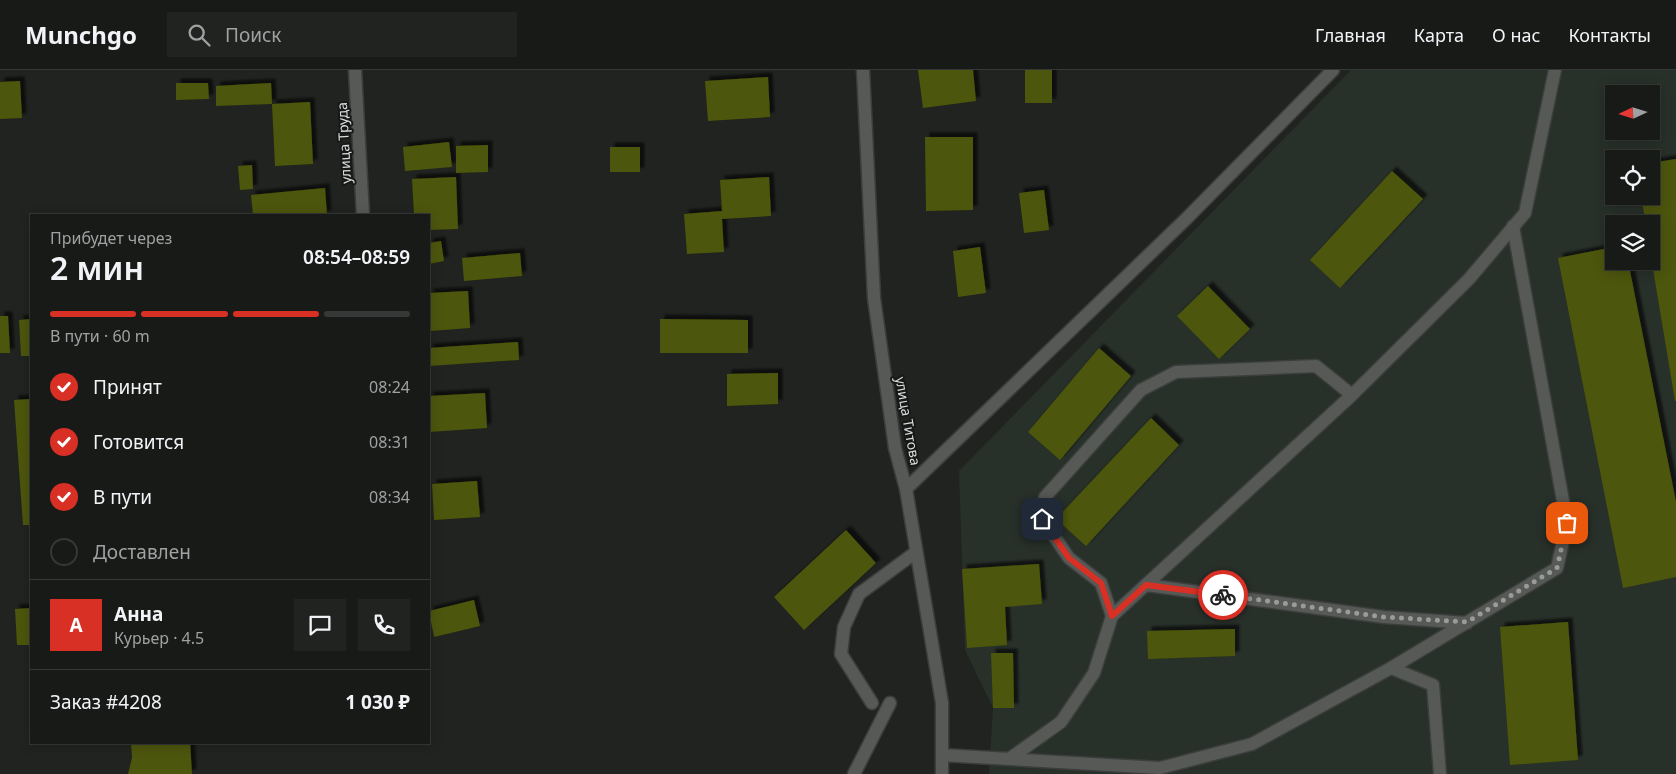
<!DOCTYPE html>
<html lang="ru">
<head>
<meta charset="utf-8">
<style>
  body { margin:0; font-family:"Noto Sans",sans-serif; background:#212321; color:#f1f3f6; height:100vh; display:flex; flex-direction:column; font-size:19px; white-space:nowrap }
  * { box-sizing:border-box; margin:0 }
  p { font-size:16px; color:#9fa1a2 }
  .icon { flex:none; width:28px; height:28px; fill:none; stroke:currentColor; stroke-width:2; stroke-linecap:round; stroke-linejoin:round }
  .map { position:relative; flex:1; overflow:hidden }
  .details { position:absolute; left:30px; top:144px; width:400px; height:530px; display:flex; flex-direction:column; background:#181a18; border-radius:0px; box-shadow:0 2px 12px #0003,0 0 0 1px #363837 }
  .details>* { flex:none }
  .needle { width:32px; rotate:266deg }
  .fabs { position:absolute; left:1605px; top:15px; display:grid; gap:10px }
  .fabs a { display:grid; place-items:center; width:55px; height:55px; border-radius:0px; background:#181a18; box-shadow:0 2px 12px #0003,0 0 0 1px #363837; font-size:25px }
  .pin { position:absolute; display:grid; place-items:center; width:42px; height:42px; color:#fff; margin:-21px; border-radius:10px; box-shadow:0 2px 8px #0006 }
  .courier { position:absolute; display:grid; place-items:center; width:50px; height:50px; margin:-25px; border:4px solid #d93025; border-radius:50%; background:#fff; color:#222; box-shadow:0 1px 6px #0007 }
  .head em { font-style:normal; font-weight:600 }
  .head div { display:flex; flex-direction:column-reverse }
  .head { display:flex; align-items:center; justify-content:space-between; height:85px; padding:0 20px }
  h1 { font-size:32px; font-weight:600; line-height:38px }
  .bar { display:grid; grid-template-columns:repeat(4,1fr); gap:8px 5px; align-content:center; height:60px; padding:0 20px }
  .bar i { height:6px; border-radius:4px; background:#363837 }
  .bar .current { background:#d93025 }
  .bar p { grid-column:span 4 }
  .line { display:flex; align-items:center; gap:12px; padding:0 20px; border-top:1px solid #363837 }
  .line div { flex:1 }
  .round { display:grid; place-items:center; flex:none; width:52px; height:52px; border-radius:0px; background:#212321 }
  ol { padding:0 20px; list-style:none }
  li { display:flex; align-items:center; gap:15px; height:55px }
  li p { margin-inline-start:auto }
  li .icon { padding:5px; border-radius:50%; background:#d93025; color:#fff; stroke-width:4 }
  li:last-child { color:#9fa1a2 }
  li i { width:28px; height:28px; border:2px solid #363837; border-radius:50% }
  header { display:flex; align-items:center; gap:30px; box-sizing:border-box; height:70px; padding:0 25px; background:#181a18; border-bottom:1px solid #363837 }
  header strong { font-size:24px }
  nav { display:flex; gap:28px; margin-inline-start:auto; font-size:18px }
  .search { width:350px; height:45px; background:#212321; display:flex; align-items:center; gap:12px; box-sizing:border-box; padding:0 18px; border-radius:0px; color:#9fa1a2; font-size:19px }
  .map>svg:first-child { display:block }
</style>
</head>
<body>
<header>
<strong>Munchgo</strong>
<div class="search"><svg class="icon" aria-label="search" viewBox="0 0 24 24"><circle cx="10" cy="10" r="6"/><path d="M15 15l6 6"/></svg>Поиск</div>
<nav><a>Главная</a><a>Карта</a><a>О нас</a><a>Контакты</a></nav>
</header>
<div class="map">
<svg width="1676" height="704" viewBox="0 0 1676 704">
  <defs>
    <filter id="shadow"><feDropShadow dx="4.5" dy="-4.5" stdDeviation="1" flood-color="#0009"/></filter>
  </defs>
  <rect width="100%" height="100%" fill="#202320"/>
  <path fill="#28302a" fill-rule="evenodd" d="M1351,0H1676V704H989L993,638L965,580L959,401ZM1614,24H1651V61H1614ZM1614,89H1651V126H1614ZM1614,154H1651V191H1614Z"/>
  <path fill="#4d5609" filter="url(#shadow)" d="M918,0H973L976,31L923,38Z
    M1025,0H1052V33H1025Z
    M768,7L770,47L708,51L705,11Z
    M20,11L22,48L0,49V12Z
    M176,13H208L209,29L176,30Z
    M271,13L272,34L216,36V16Z
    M310,32L313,94L275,96L272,34Z
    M925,67H973V140L926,141Z
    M449,72L452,97L405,101L403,77Z
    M488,75V102L456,103V76Z
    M610,77H640V102H610Z
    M1676,89V331H1675L1651,187V154H1646L1641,126H1651V93Z
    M252,95L253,119L240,120L238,96Z
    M1392,101L1423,129L1340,218L1310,190Z
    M456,107L458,159L429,160V145H414L412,109Z
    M769,107L771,146L722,149L724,182L687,184L684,144L722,141L720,110Z
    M325,118L327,145H253L251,125Z
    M1044,120L1049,160L1024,163L1019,123Z
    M441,171L444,191L429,194V173Z
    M980,177L986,223L958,227L953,181Z
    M1614,177V191H1628L1676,432V507L1623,518L1558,188Z
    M520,183L522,206L464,211L462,188Z
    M1208,216L1250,259L1219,289L1177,246Z
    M468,221L470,258L430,261L429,223Z
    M0,246H8L10,283H0Z
    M31,249V286H21L19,250Z
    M660,249L748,250V283H660Z
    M518,272L519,290L429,296V278Z
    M1099,278L1131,306L1060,390L1028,362Z
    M778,303V334L727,336V304Z
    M485,323L487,358L429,362V326Z
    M31,329V455H23L14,330Z
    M1151,348L1179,375L1086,476L1056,449Z
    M477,411L480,447L434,450L432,414Z
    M846,460L876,493L804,560L774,527Z
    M1039,494L1042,534L1005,537L1007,575L967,578L962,499Z
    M474,530L480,556L434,567L429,541Z
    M31,538V575H17L15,539Z
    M1568,552L1578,690L1510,695L1500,557Z
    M1235,559V586L1148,589L1147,561Z
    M991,583H1013L1014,638H993Z
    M131,672H190L192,704H128L132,688Z"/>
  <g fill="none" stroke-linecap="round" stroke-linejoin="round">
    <g stroke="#3b3e3c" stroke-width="15">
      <path id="minor" d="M355,0L363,145
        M863,0L874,228L895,378L906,419L942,633V704
        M906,419L1186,149L1333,0
        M1146,515L1384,547L1467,553
        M1112,546L1352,325L1469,209L1525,143L1555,0
        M1391,598L1557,498L1567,453L1513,156
        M872,633L841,584L844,557L859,524L916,482
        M942,685L1160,698L1252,674L1391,598L1433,615L1440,704
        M1009,689L1061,652L1094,603L1112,546L1101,513L1069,488L1042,449L1045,427L1141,320L1176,302L1316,296L1352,325
        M854,704L890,633"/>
    </g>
    <use href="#minor" stroke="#565956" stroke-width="12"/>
  </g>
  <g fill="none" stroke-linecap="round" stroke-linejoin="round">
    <path stroke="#999b9a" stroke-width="5" stroke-dasharray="0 9" d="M1223,525L1384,547L1467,552L1557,498L1567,453"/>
    <path stroke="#d93025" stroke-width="6" d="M1042,449L1069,488L1101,513L1112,546L1146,515L1223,525"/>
  </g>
  <g text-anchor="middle" stroke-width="4" stroke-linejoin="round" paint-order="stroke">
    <g font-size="14" fill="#dadcdb" stroke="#161917">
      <text transform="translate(344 73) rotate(-93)" y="5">улица Труда</text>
      <text transform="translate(908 351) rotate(80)" y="5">улица Титова</text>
    </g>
  </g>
</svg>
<div class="fabs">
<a><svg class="needle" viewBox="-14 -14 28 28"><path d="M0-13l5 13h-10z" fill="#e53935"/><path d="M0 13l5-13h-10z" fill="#9fa1a2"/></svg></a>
<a><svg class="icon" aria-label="locate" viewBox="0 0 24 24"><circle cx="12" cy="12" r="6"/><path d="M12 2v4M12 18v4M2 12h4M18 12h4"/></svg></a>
<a><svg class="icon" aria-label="layers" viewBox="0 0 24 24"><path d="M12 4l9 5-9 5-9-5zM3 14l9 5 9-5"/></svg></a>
</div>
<div class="pin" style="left:1567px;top:453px;background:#ea580c"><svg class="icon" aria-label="bag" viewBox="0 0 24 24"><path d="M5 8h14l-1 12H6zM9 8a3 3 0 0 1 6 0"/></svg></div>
<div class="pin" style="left:1042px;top:449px;background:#1f2937"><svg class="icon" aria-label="home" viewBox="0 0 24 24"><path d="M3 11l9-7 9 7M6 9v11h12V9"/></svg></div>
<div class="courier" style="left:1223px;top:525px"><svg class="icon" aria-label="bike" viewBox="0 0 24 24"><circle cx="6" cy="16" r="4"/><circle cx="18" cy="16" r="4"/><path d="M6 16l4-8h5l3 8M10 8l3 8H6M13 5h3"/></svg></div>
<section class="details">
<div class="head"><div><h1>2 мин</h1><p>Прибудет через</p></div><em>08:54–08:59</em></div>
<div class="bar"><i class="current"></i><i class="current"></i><i class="current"></i><i></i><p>В пути · 60 m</p></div>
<ol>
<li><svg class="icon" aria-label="check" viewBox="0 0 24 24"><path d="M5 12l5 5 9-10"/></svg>Принят<p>08:24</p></li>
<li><svg class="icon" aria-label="check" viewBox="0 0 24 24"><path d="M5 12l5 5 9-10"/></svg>Готовится<p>08:31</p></li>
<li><svg class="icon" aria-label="check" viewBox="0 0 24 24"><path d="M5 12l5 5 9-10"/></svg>В пути<p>08:34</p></li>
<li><i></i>Доставлен</li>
</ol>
<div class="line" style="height:90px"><b class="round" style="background:#d93025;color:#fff">А</b><div><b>Анна</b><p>Курьер · 4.5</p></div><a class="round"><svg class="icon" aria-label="chat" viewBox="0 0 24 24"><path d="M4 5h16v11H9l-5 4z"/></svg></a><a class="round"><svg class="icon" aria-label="phone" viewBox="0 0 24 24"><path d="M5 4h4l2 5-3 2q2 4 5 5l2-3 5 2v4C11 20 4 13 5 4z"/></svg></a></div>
<div class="line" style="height:65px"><div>Заказ #4208</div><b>1 030 ₽</b></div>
</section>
</div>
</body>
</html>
